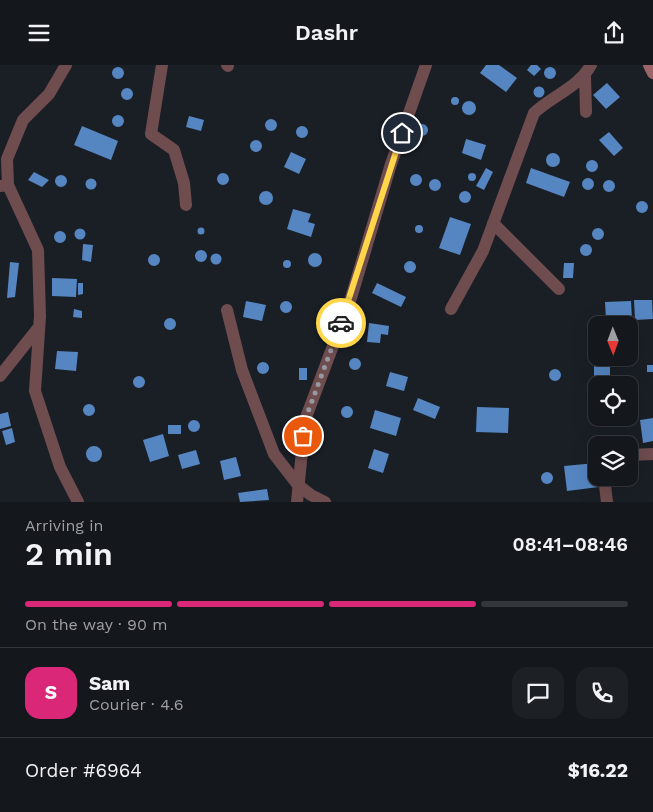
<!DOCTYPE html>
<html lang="en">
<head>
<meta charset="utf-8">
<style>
  body { margin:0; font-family:"Work Sans",sans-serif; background:#1d2025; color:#f1f3f6; height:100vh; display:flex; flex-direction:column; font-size:19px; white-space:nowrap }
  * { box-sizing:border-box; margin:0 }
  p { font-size:16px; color:#9d9fa3 }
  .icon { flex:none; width:28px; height:28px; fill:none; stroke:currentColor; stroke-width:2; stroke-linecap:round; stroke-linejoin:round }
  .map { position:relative; height:437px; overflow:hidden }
  .details { display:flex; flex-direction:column; background:#14171c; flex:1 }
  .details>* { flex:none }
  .needle { width:32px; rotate:179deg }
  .buttons { position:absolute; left:588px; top:251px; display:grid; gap:10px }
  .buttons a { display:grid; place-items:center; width:50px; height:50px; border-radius:10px; background:#14171c; box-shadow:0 5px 20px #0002,0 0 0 1px #33363b; font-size:25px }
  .pin { position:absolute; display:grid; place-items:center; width:42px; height:42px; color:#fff; margin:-21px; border:2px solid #fff; border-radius:50%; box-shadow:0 1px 5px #0007 }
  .courier { position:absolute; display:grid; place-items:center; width:50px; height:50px; margin:-25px; border:4px solid #ffd54a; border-radius:50%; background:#fff; color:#222; box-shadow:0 1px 6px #0007 }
  .headline em { font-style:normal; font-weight:600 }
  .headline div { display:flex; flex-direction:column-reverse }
  .headline { display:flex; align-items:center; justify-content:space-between; height:85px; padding:0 25px }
  h1 { font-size:32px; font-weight:600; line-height:38px }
  .bar { display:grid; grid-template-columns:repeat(4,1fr); gap:8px 5px; align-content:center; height:60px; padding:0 25px }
  .bar i { height:6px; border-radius:4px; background:#33363b }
  .bar .current { background:#db2777 }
  .bar p { grid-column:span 4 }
  .line { display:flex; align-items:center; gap:12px; padding:0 25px; border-top:1px solid #33363b }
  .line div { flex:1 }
  .round { display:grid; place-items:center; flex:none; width:52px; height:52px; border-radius:15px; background:#1d2025 }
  header { display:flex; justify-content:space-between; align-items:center; height:65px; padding:0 25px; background:#14171c; font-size:22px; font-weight:600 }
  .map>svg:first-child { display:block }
</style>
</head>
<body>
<header><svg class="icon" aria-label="menu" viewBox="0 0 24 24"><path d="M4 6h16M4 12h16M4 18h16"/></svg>Dashr<svg class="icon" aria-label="share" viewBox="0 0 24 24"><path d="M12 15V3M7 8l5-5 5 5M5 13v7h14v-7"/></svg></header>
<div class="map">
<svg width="653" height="437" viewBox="0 0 653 437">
  <rect width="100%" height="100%" fill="#1a1f26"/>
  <path fill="#5686c2" d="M486,0H499L517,13L506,27L480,8Z
    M531,0H537L541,4L534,11L527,5Z
    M112 8a6 6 0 1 1 12 0a6 6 0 1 1-12 0Z
    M544 8a6 6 0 1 1 12 0a6 6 0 1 1-12 0Z
    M607,18L620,32L606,44L593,30Z
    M533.5 27a5.5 5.5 0 1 1 11 0a5.5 5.5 0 1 1-11 0Z
    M121 29a6 6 0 1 1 12 0a6 6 0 1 1-12 0Z
    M451 36a4 4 0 1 1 8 0a4 4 0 1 1-8 0Z
    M462 43a7 7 0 1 1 14 0a7 7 0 1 1-14 0Z
    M112 56a6 6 0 1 1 12 0a6 6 0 1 1-12 0Z
    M189,51L204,55L201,66L186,62Z
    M265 60a6 6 0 1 1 12 0a6 6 0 1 1-12 0Z
    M416 65a6 6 0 1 1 12 0a6 6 0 1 1-12 0Z
    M296 67a6 6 0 1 1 12 0a6 6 0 1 1-12 0Z
    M82,61L118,76L111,95L74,80Z
    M609,67L623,83L614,91L599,75Z
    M466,74L486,80L481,95L462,88Z
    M250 81a6 6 0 1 1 12 0a6 6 0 1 1-12 0Z
    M291,87L306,94L299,109L284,102Z
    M546 95a7 7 0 1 1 14 0a7 7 0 1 1-14 0Z
    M586 101a6 6 0 1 1 12 0a6 6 0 1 1-12 0Z
    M486,103L493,107L484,125L476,121Z
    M531,103L570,117L564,132L526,118Z
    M34,107L49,115L42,122L28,115Z
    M217 114a6 6 0 1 1 12 0a6 6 0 1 1-12 0Z
    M468 112a4 4 0 1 1 8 0a4 4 0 1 1-8 0Z
    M410 115a6 6 0 1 1 12 0a6 6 0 1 1-12 0Z
    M55 116a6 6 0 1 1 12 0a6 6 0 1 1-12 0Z
    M582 119a6 6 0 1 1 12 0a6 6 0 1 1-12 0Z
    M85.5 119a5.5 5.5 0 1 1 11 0a5.5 5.5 0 1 1-11 0Z
    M429 120a6 6 0 1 1 12 0a6 6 0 1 1-12 0Z
    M603 121a6 6 0 1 1 12 0a6 6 0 1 1-12 0Z
    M459 132a6 6 0 1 1 12 0a6 6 0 1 1-12 0Z
    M259 133a7 7 0 1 1 14 0a7 7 0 1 1-14 0Z
    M636 142a6 6 0 1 1 12 0a6 6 0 1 1-12 0Z
    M293,144L311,149L308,157L315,159L311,172L287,164Z
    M450,152L471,159L460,190L439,183Z
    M415 164a4 4 0 1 1 8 0a4 4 0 1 1-8 0Z
    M197.5 166a3.5 3.5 0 1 1 7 0a3.5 3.5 0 1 1-7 0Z
    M592 169a6 6 0 1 1 12 0a6 6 0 1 1-12 0Z
    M74.5 169a5.5 5.5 0 1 1 11 0a5.5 5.5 0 1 1-11 0Z
    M54 172a6 6 0 1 1 12 0a6 6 0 1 1-12 0Z
    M580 185a6 6 0 1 1 12 0a6 6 0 1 1-12 0Z
    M83,179L93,180L91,197L82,195Z
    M195 191a6 6 0 1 1 12 0a6 6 0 1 1-12 0Z
    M308 195a7 7 0 1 1 14 0a7 7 0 1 1-14 0Z
    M210.5 194a5.5 5.5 0 1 1 11 0a5.5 5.5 0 1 1-11 0Z
    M148 195a6 6 0 1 1 12 0a6 6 0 1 1-12 0Z
    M283 199a4 4 0 1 1 8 0a4 4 0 1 1-8 0Z
    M404 202a6 6 0 1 1 12 0a6 6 0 1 1-12 0Z
    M10,197L19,198L15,232L7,233Z
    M564,198H574L573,213H563Z
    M52,213L77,214L76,232L52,231Z
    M78,218H83V229L78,230Z
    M377,218L406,232L401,242L372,228Z
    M634,235H652L653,254L635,255Z
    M280 242a6 6 0 1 1 12 0a6 6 0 1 1-12 0Z
    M246,236L266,240L262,256L243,252Z
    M631,236L632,254L606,255L605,237Z
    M74,244L82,246V253L73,252Z
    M164 259a6 6 0 1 1 12 0a6 6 0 1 1-12 0Z
    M369,258L389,261L388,270L381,269L380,278L367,277Z
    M57,286L78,287L76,306L55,304Z
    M349 299a6 6 0 1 1 12 0a6 6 0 1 1-12 0Z
    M594,294H602V298L610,297V315L594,316Z
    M257 303a6 6 0 1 1 12 0a6 6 0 1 1-12 0Z
    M647,300H653V307H647Z
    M299,303H307V315H299Z
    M549 310a6 6 0 1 1 12 0a6 6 0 1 1-12 0Z
    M390,307L408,312L404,326L386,321Z
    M133 317a6 6 0 1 1 12 0a6 6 0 1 1-12 0Z
    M418,333L440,342L435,354L413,345Z
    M83 345a6 6 0 1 1 12 0a6 6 0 1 1-12 0Z
    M341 347a6 6 0 1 1 12 0a6 6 0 1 1-12 0Z
    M477,342L509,343L508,368L476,367Z
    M375,345L401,353L396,371L370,363Z
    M8,347L11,361L0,364V349Z
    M653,353V376L643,378L640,355Z
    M188 361a6 6 0 1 1 12 0a6 6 0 1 1-12 0Z
    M168,360H181V369H168Z
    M12,363L15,377L6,380L2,366Z
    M163,369L169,391L150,397L143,375Z
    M86 389a8 8 0 1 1 16 0a8 8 0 1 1-16 0Z
    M374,384L389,389L383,408L368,403Z
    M196,385L200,399L182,404L178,390Z
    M236,392L241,411L224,415L220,396Z
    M596,398V412H598L599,422L567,426L564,401Z
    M541 413a6 6 0 1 1 12 0a6 6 0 1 1-12 0Z
    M267,424L269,435L240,437L238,428Z"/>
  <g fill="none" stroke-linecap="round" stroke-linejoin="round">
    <path stroke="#6f4c4e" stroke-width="12" d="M162,0L151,69L174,85L184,118L186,140
      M227,0L228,1
      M585,11L586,47
      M8,120L7,94L23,55L49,29L66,0
      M0,121L8,120L38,185L40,251L35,326L60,402L78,437
      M493,158L559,224
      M451,244L483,186L534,48C552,31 579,22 591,0
      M227,245L242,305L274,389L298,420L311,430L325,437
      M0,311L39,262
      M629,390L653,389
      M604,412L607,437
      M297,437L305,355L351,233L391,99L426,0"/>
    <path stroke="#9c6569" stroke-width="12" d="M649,0L653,8"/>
  </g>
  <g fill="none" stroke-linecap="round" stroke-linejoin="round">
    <path stroke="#969aa0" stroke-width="5" stroke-dasharray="0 9" d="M303,371L305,355L341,258"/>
    <path stroke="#ffd54a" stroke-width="6" d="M341,258L402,68"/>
  </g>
</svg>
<div class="buttons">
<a><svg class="needle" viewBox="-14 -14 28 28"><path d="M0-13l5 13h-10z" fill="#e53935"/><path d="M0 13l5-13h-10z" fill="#9d9fa3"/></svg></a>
<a><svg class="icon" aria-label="locate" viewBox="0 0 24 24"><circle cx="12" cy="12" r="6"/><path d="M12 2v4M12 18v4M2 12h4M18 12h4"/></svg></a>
<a><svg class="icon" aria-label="layers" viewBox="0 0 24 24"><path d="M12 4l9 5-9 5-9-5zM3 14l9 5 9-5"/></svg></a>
</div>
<div class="pin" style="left:303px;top:371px;background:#ea580c"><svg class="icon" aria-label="bag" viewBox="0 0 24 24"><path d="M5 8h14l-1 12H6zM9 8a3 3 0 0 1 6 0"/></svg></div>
<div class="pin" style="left:402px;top:68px;background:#1f2937"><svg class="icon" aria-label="home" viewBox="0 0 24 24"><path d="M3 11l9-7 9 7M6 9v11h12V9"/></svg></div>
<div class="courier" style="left:341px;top:258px"><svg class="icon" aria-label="car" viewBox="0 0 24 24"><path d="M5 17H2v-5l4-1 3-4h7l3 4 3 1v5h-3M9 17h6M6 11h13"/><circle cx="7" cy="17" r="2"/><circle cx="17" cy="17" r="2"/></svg></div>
</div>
<section class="details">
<div class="headline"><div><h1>2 min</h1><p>Arriving in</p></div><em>08:41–08:46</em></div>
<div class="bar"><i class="current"></i><i class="current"></i><i class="current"></i><i></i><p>On the way · 90 m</p></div>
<div class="line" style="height:90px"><b class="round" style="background:#db2777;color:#fff">S</b><div><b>Sam</b><p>Courier · 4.6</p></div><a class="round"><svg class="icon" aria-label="chat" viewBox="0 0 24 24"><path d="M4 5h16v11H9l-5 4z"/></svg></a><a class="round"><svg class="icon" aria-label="phone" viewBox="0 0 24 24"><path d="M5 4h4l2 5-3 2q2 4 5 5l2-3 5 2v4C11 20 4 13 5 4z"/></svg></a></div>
<div class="line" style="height:65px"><div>Order #6964</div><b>$16.22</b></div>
</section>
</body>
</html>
